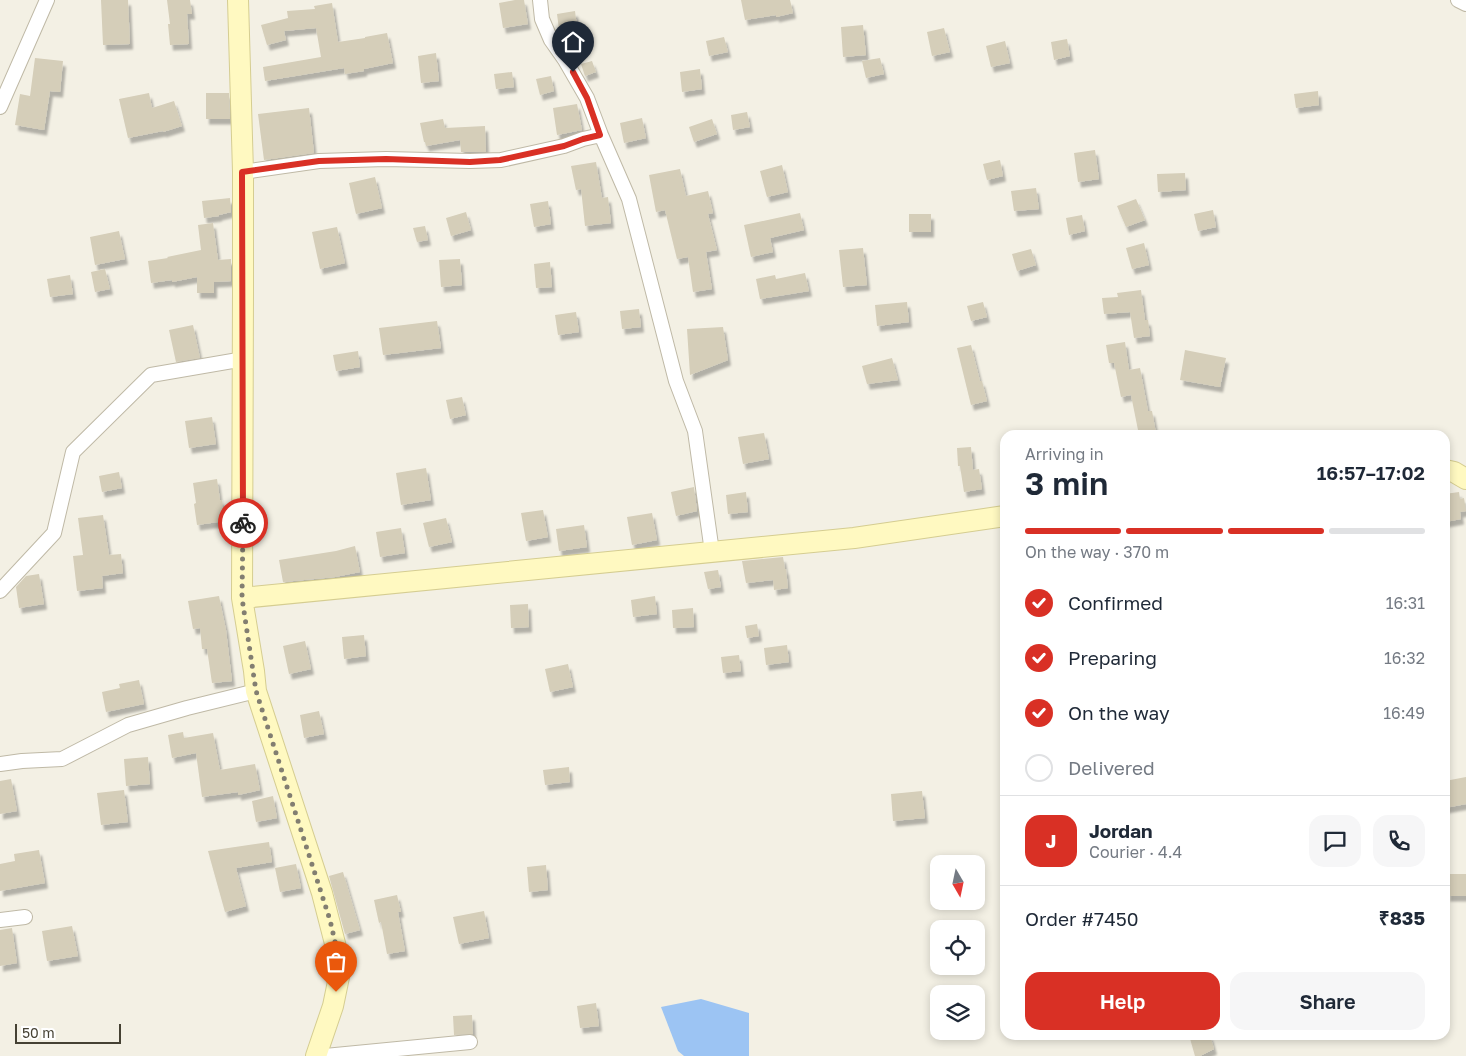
<!DOCTYPE html>
<html lang="en">
<head>
<meta charset="utf-8">
<style>
  body { margin:0; font-family:"Golos Text",sans-serif; background:#f6f6f7; color:#1f2937; height:100vh; display:flex; flex-direction:column; font-size:19px; white-space:nowrap }
  * { box-sizing:border-box; margin:0 }
  p { font-size:16px; color:#747a83 }
  .icon { flex:none; width:28px; height:28px; fill:none; stroke:currentColor; stroke-width:2; stroke-linecap:round; stroke-linejoin:round }
  .map { position:relative; flex:1; overflow:hidden }
  .details { position:absolute; left:1000px; top:430px; width:450px; height:610px; display:flex; flex-direction:column; background:#fff; border-radius:15px; box-shadow:0 2px 8px #0003 }
  .details>* { flex:none }
  .needle { width:32px; rotate:171deg }
  .fabs { position:absolute; left:930px; top:855px; display:grid; gap:10px }
  .fabs a { display:grid; place-items:center; width:55px; height:55px; border-radius:10px; background:#fff; box-shadow:0 2px 8px #0003; font-size:25px }
  .scale { position:absolute; left:15px; bottom:12px; width:106px; box-sizing:border-box; padding-left:5px; border:2px solid #454133; border-top:0; font-size:14px; line-height:18px; white-space:nowrap; color:#454133; -webkit-text-stroke:4px #fff; paint-order:stroke }
  .pin { position:absolute; display:grid; place-items:center; width:42px; height:42px; color:#fff; margin:-51px -21px; border-radius:50% 50% 50% 0; rotate:-45deg; box-shadow:0 0 5px #0007 }
  .pin .icon { rotate:45deg }
  .courier { position:absolute; display:grid; place-items:center; width:50px; height:50px; margin:-25px; border:4px solid #d93025; border-radius:50%; background:#fff; color:#222; box-shadow:0 1px 6px #0007 }
  .headline em { font-style:normal; font-weight:600 }
  .headline div { display:flex; flex-direction:column-reverse }
  .headline { display:flex; align-items:center; justify-content:space-between; height:85px; padding:0 25px }
  h1 { font-size:32px; font-weight:600; line-height:38px }
  .bar { display:grid; grid-template-columns:repeat(4,1fr); gap:8px 5px; align-content:center; height:60px; padding:0 25px }
  .bar i { height:6px; border-radius:4px; background:#e0e1e3 }
  .bar .active { background:#d93025 }
  .bar p { grid-column:span 4 }
  .line { display:flex; align-items:center; gap:12px; padding:0 25px; border-top:1px solid #e0e1e3 }
  .line div { flex:1 }
  .round { display:grid; place-items:center; flex:none; width:52px; height:52px; border-radius:15px; background:#f6f6f7 }
  ol { padding:0 25px; list-style:none }
  li { display:flex; align-items:center; gap:15px; height:55px }
  li p { margin-inline-start:auto }
  li .icon { padding:5px; border-radius:50%; background:#d93025; color:#fff; stroke-width:4 }
  li:last-child { color:#747a83 }
  li i { width:28px; height:28px; border:2px solid #e0e1e3; border-radius:50% }
  .action { display:flex; gap:10px; margin-top:auto; padding:10px 25px }
  .action a { flex:1; height:58px; border-radius:15px; background:#d93025; color:#fff; font-size:20px; font-weight:600; line-height:58px; text-align:center }
  .action a+a { background:#f6f6f7; color:#1f2937 }
  .map>svg:first-child { display:block }
</style>
</head>
<body>
<div class="map">
<svg width="1466" height="1056" viewBox="0 0 1466 1056">
  <defs>
    <filter id="shadow"><feDropShadow dx="3" dy="5.5" stdDeviation="1" flood-color="#0004"/></filter>
  </defs>
  <rect width="100%" height="100%" fill="#f3f0e4"/>
  <path fill="#9cc4f3" d="M701,999L749,1013V1056H684L678,1051L661,1007Z"/>
  <path fill="#d5ceb9" filter="url(#shadow)" d="M101,0H128L130,44L103,45Z
    M167,0H190L192,14H187L189,44L170,45L168,24H170Z
    M515,0H524L528,24L503,28L499,3Z
    M741,0H790L793,13L776,17V15L745,20Z
    M332,3L338,42L365,38V37L387,33L393,63L364,69V71L345,74L344,68L265,81L263,67L321,57L316,28L284,31L286,40L267,45L261,25L288,18L287,11L315,9L314,6Z
    M575,11L578,34L560,37L557,14Z
    M863,25L866,55L843,57L841,27Z
    M944,28L950,52L932,56L927,32Z
    M724,37L728,52L709,56L706,41Z
    M1067,39L1070,56L1054,60L1051,42Z
    M1005,41L1010,63L991,67L986,46Z
    M436,53L439,81L421,83L418,56Z
    M35,58L63,61L60,92L50,91L44,130L15,125L20,94L30,96Z
    M880,58L884,74L866,78L862,61Z
    M592,61L596,72L585,76L581,64Z
    M700,69L702,89L682,92L680,72Z
    M512,72L514,87L496,89L494,74Z
    M551,76L554,91L540,95L536,79Z
    M1318,91L1319,105L1296,108L1294,94Z
    M149,93L152,108L174,101L182,126L163,132V131L128,138L119,99Z
    M206,93H229L230,119H206Z
    M577,104L582,130L557,135L553,108Z
    M309,108L314,153L264,160L258,114Z
    M747,112L750,127L733,130L731,115Z
    M642,118L646,138L624,143L620,123Z
    M443,119L445,128L485,126L486,152H461L460,140L426,146L425,142H424L420,123Z
    M712,119L717,134L694,142L689,127Z
    M1095,150L1099,179L1078,182L1074,153Z
    M1000,160L1003,176L987,180L983,164Z
    M596,162L602,198L608,197L611,223L585,226L581,189L576,190L571,166Z
    M782,165L788,192L767,197L760,171Z
    M680,169L686,196L708,191L713,213L708,214L717,250L706,252L712,289L693,292L688,257L677,259L665,210L656,212L649,175Z
    M1185,173L1186,190L1158,192L1157,174Z
    M375,177L382,208L356,214L349,183Z
    M1036,188L1039,209L1014,211L1011,191Z
    M230,198L231,212L219,215V216L204,218L202,201Z
    M1136,199L1145,220L1126,227L1117,206Z
    M548,201L551,224L534,227L530,204Z
    M1213,210L1216,227L1198,231L1194,214Z
    M466,212L471,230L451,236L446,218Z
    M800,213L804,230L770,238L773,252L751,257L744,225Z
    M909,214H931V232H909Z
    M1082,215L1085,231L1069,235L1066,218Z
    M213,223L218,260L231,259V281L214,282V293H197V277L172,282V280L151,283L148,261L168,258L167,257L201,250L198,225Z
    M425,226L428,240L417,242L413,228Z
    M337,227L345,263L320,269L312,232Z
    M119,231L125,259L95,265L90,237Z
    M1144,243L1149,265L1132,269L1126,248Z
    M863,248L867,285L843,287L839,250Z
    M1031,249L1036,265L1017,271L1012,254Z
    M460,259L462,285L441,287L439,260Z
    M550,262L552,287L536,288L534,264Z
    M105,269L110,289L95,292L91,272Z
    M805,273L809,291L760,299L756,279L775,275L776,279Z
    M70,275L73,294L50,297L47,279Z
    M1141,290L1145,320H1148L1150,336L1134,338L1130,312L1104,314L1102,298L1118,297L1117,293Z
    M907,302L909,322L877,326L875,305Z
    M983,302L987,317L971,321L967,306Z
    M639,309L641,327L622,329L620,311Z
    M576,312L579,332L558,335L555,315Z
    M437,321L441,348L383,355L379,328Z
    M193,325L200,358L176,362L169,330Z
    M723,327L728,360L690,375L687,329Z
    M1125,342L1129,370L1140,368L1148,411H1152L1156,433L1139,435L1131,395L1121,397L1114,363H1109L1106,345Z
    M971,345L980,381H982L987,401L971,405L957,348Z
    M1185,350L1226,358L1220,387L1180,380Z
    M358,351L360,367L336,371L333,355Z
    M892,358L898,380L867,384L862,366Z
    M462,397L466,415L450,419L446,400Z
    M212,417L216,444L189,448L185,421Z
    M764,433L769,459L743,464L738,437Z
    M971,447L973,470L979,469L982,489L964,492L960,466H958L957,448Z
    M426,468L431,500L401,505L396,473Z
    M119,472L122,488L102,492L99,476Z
    M217,479L220,500H222L225,521L197,525L194,504L196,503L193,483Z
    M694,487L697,511L676,516L671,492Z
    M746,492L748,512L728,514L726,495Z
    M1459,492L1460,499L1464,498L1466,511L1460,512L1461,519L1445,522V494Z
    M543,510L548,537L526,541L521,513Z
    M652,513L657,540L632,545L627,517Z
    M103,515L109,555L121,554L123,573L102,576L103,588L77,591L73,556L83,555L78,518Z
    M446,518L452,542L429,547L423,523Z
    M584,525L587,547L559,551L556,529Z
    M401,528L405,553L380,557L376,532Z
    M355,546L360,572L335,577L283,582L279,560L336,551Z
    M783,557L785,569H786L788,588L774,590L773,580L746,583L742,561Z
    M718,570L721,587L708,589L704,572Z
    M39,574L44,604L19,608L16,587L26,576Z
    M219,596L226,630L232,681L212,683L207,649H202L200,628L193,629L188,601Z
    M655,596L657,614L633,617L631,600Z
    M528,604L529,627L511,628L510,605Z
    M693,608L694,627L673,628L672,610Z
    M757,624L759,636L747,638L745,626Z
    M364,635L366,656L344,659L342,637Z
    M305,641L311,669L289,674L283,646Z
    M787,645L789,662L766,665L764,648Z
    M739,655L741,671L723,673L721,657Z
    M568,664L573,687L550,692L545,669Z
    M139,680L144,704L106,712L102,692L120,688L119,684Z
    M319,711L324,734L304,738L300,715Z
    M183,732L184,738L213,733L220,770L255,764L260,790L238,795V792L202,797L196,753L172,758L168,735Z
    M148,757L150,784L126,786L124,759Z
    M569,767L570,782L545,785L543,770Z
    M1466,777V804L1445,808V781Z
    M11,779L17,811L0,814V781Z
    M124,790L128,822L101,825L97,793Z
    M922,791L925,818L893,821L891,794Z
    M273,796L277,818L256,822L252,801Z
    M269,842L272,862L236,868L246,906L225,912L208,851Z
    M39,850L45,883L0,891V864L15,861L14,854Z
    M296,864L301,888L280,892L275,868Z
    M546,865L548,890L529,892L527,867Z
    M343,872L360,930L345,934L329,876Z
    M1447,874H1466V896H1447Z
    M397,895L401,912H398L405,951L387,954L381,922L379,923L374,900Z
    M484,911L489,938L459,944L453,917Z
    M72,926L78,956L47,961L42,931Z
    M12,928L17,963L0,966V930Z
    M596,1003L599,1026L580,1028L577,1006Z
    M472,1015L473,1034L454,1035L453,1016Z
    M1189,1035H1210L1214,1049L1200,1056H1195Z"/>
  <g fill="none" stroke-linecap="round" stroke-linejoin="round">
    <g stroke="#bfb9a6" stroke-width="16">
      <path id="street" d="M540,0L542,19L551,40L565,60L587,98L601,135L629,199L676,381L695,431L712,552
        M1458,0L1466,4
        M0,107L47,0
        M243,172L319,161L386,159L470,161L501,160L564,146L583,139L601,135
        M0,591L54,533L73,452L151,375L244,359
        M0,764L22,761L62,759L128,725L187,708L256,691
        M0,920L25,917
        M325,1056L470,1042"/>
    </g>
    <g stroke="#d5cd91" stroke-width="22">
      <path id="secondary" d="M238,0L243,172V292L242,598L254,671L256,691L322,893L339,959V977L333,1006L316,1056
        M1445,470L1454,472L1466,479
        M242,598L854,538L1005,516"/>
    </g>
    <use href="#street" stroke="#fff" stroke-width="14"/>
    <use href="#secondary" stroke="#fff9c1" stroke-width="20"/>
  </g>
  <g fill="none" stroke-linecap="round" stroke-linejoin="round">
    <path stroke="#827e71" stroke-width="5" stroke-dasharray="0 9" d="M243,523L242,598L256,691L330,920L339,959V977L336,992"/>
    <path stroke="#d93025" stroke-width="6" d="M243,523L242,172L319,161L386,159L470,162L500,160L564,146L583,139L600,135L587,98L573,72"/>
  </g>
</svg>
<div class="fabs">
<a><svg class="needle" viewBox="-14 -14 28 28"><path d="M0-13l5 13h-10z" fill="#e53935"/><path d="M0 13l5-13h-10z" fill="#747a83"/></svg></a>
<a><svg class="icon" aria-label="locate" viewBox="0 0 24 24"><circle cx="12" cy="12" r="6"/><path d="M12 2v4M12 18v4M2 12h4M18 12h4"/></svg></a>
<a><svg class="icon" aria-label="layers" viewBox="0 0 24 24"><path d="M12 4l9 5-9 5-9-5zM3 14l9 5 9-5"/></svg></a>
</div>
<div class="scale">50 m</div>
<div class="pin" style="left:336px;top:992px;background:#ea580c"><svg class="icon" aria-label="bag" viewBox="0 0 24 24"><path d="M5 8h14l-1 12H6zM9 8a3 3 0 0 1 6 0"/></svg></div>
<div class="pin" style="left:573px;top:72px;background:#1f2937"><svg class="icon" aria-label="home" viewBox="0 0 24 24"><path d="M3 11l9-7 9 7M6 9v11h12V9"/></svg></div>
<div class="courier" style="left:243px;top:523px"><svg class="icon" aria-label="bike" viewBox="0 0 24 24"><circle cx="6" cy="16" r="4"/><circle cx="18" cy="16" r="4"/><path d="M6 16l4-8h5l3 8M10 8l3 8H6M13 5h3"/></svg></div>
<section class="details">
<div class="headline"><div><h1>3 min</h1><p>Arriving in</p></div><em>16:57–17:02</em></div>
<div class="bar"><i class="active"></i><i class="active"></i><i class="active"></i><i></i><p>On the way · 370 m</p></div>
<ol>
<li><svg class="icon" aria-label="check" viewBox="0 0 24 24"><path d="M5 12l5 5 9-10"/></svg>Confirmed<p>16:31</p></li>
<li><svg class="icon" aria-label="check" viewBox="0 0 24 24"><path d="M5 12l5 5 9-10"/></svg>Preparing<p>16:32</p></li>
<li><svg class="icon" aria-label="check" viewBox="0 0 24 24"><path d="M5 12l5 5 9-10"/></svg>On the way<p>16:49</p></li>
<li><i></i>Delivered</li>
</ol>
<div class="line" style="height:90px"><b class="round" style="background:#d93025;color:#fff">J</b><div><b>Jordan</b><p>Courier · 4.4</p></div><a class="round"><svg class="icon" aria-label="chat" viewBox="0 0 24 24"><path d="M4 5h16v11H9l-5 4z"/></svg></a><a class="round"><svg class="icon" aria-label="phone" viewBox="0 0 24 24"><path d="M5 4h4l2 5-3 2q2 4 5 5l2-3 5 2v4C11 20 4 13 5 4z"/></svg></a></div>
<div class="line" style="height:65px"><div>Order #7450</div><b>₹835</b></div>
<div class="action"><a>Help</a><a>Share</a></div>
</section>
</div>
</body>
</html>
